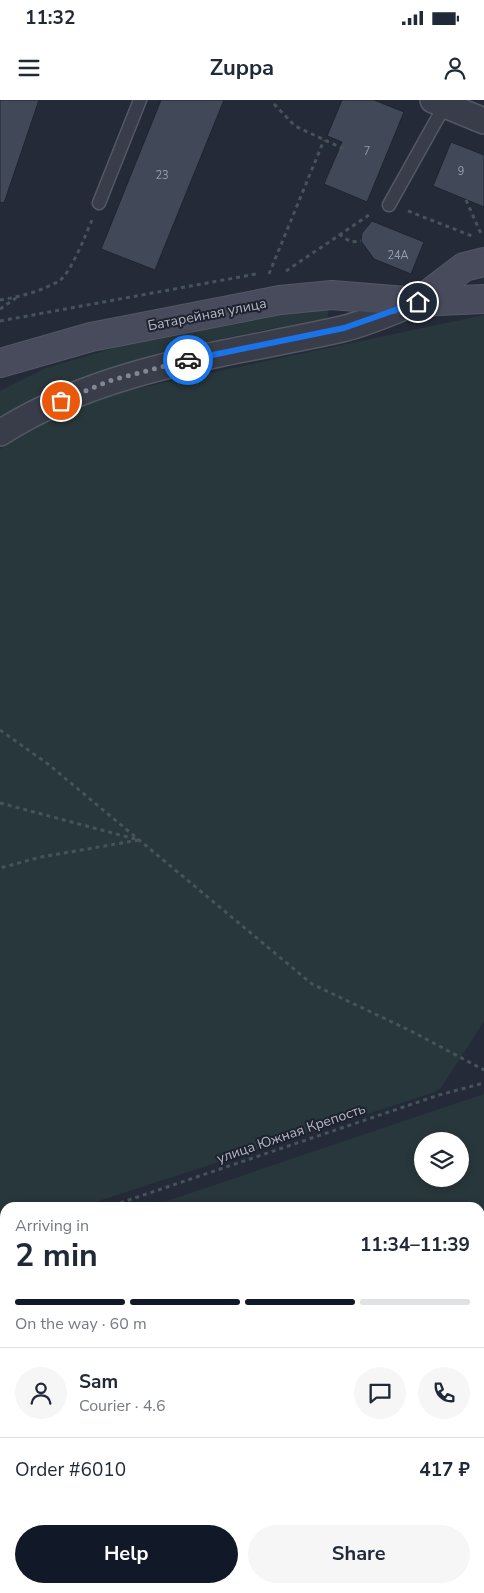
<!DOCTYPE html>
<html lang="en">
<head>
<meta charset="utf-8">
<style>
  body { margin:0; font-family:"Nunito Sans",sans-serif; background:#f6f6f7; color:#1f2937; height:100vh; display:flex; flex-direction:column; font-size:19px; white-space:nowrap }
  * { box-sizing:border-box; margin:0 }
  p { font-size:16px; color:#747a83 }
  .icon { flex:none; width:28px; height:28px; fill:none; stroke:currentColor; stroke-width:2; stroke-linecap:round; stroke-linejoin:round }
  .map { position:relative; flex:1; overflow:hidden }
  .panel { position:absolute; left:0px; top:1102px; width:485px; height:391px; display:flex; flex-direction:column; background:#fff; border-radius:15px 15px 0 0; box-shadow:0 2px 8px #0003 }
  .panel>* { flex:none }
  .controls { position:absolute; left:414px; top:1032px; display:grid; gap:10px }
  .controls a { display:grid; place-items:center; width:55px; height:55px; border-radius:50%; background:#fff; box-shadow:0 2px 8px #0003; font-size:25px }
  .pin { position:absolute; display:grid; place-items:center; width:42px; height:42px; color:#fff; margin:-21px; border:2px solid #fff; border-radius:50%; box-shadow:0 1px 5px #0007 }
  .courier { position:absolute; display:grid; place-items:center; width:50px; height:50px; margin:-25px; border:4px solid #1a73e8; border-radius:50%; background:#fff; color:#222; box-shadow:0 1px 6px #0007 }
  .headline em { font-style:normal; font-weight:700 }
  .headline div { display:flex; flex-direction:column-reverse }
  .headline { display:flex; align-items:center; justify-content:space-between; height:85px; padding:0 15px }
  h1 { font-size:32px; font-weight:700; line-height:38px }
  .bar { display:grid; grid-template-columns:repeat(4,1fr); gap:8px 5px; align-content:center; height:60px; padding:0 15px }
  .bar i { height:6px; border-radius:4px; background:#e0e1e3 }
  .bar .current { background:#111827 }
  .bar p { grid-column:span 4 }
  .line { display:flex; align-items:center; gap:12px; padding:0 15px; border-top:1px solid #e0e1e3 }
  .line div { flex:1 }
  .round { display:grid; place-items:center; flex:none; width:52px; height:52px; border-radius:26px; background:#f6f6f7 }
  .primary-button { display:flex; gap:10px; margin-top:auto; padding:10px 15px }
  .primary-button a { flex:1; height:58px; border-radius:30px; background:#111827; color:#fff; font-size:20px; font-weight:700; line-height:58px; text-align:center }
  .primary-button a+a { background:#f6f6f7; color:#1f2937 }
  .status { display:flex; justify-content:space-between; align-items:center; height:35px; padding:0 25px; background:#fff; direction:ltr }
  .status svg { height:14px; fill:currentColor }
  header { display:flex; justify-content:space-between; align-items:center; height:65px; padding:0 15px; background:#fff; font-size:22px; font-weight:700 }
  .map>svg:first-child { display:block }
</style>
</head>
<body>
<div class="status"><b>11:32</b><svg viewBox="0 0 49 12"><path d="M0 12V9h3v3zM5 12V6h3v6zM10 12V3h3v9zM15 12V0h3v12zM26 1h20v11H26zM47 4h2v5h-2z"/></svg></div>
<header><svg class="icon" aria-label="menu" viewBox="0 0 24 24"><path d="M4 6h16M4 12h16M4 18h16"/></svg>Zuppa<svg class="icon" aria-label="person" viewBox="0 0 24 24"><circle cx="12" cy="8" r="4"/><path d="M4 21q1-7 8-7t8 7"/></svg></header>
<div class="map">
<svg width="484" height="1493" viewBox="0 0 484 1493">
  <rect width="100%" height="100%" fill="#252a39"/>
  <path fill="#28373b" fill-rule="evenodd" d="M323,209L328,211V216L324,219C214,239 98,260 0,317V291L46,268L134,242L235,218Z
    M484,215V921L441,988L435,992L80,1107L5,1108V1132L0,1133V349L37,326L115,293Z
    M484,994V1493H0V1158L5,1157V1489H480V1108L149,1107ZM460,1041V1079H422V1041Z"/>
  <path fill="#414858" stroke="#1f2430" d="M0,0H39L4,103L0,102Z
    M161,0H224L155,170L101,149Z
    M342,0H374L404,12L367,102L324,84L342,42L327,36Z
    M451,42L484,55V107L433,86Z
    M372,121L424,142L411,174L374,159L361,141L362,133Z"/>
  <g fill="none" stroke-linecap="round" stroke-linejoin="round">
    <g stroke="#535864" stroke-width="15">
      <path id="lane" d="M99,103L140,0
        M389,105L446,3"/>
    </g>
    <g stroke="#535864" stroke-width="28">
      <path id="street" d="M433,0L484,21
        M0,333C103,267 226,255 342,229C368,223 393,211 417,202"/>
    </g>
    <g stroke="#535864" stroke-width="30">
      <path id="secondary" d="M418,202L464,167L484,162
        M0,263L91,237L280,200L332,195L418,202L484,199"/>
    </g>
    <path stroke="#465459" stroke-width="3" stroke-dasharray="4 4" stroke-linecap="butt" d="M274,4L295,26L346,50
      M466,100L482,136
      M408,111L472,136
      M339,134L351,142L361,141
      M286,171L372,113
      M269,174L324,40
      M0,200C19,197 42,191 59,181C71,173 86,134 92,120
      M0,209L16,198
      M0,221L256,174
      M0,630L48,664L312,884L411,931L484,970
      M0,703L139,740L41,757L0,768
      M105,1108L439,995L484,983
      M0,1143L5,1141"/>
    <use href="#lane" stroke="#383d49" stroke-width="12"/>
    <use href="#street" stroke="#383d49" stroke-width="25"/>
    <use href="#secondary" stroke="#474b5c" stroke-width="28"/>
  </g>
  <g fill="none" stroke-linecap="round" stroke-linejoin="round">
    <path stroke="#828694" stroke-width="5" stroke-dasharray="0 9" d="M61,301L112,280L188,260"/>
    <path stroke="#1a73e8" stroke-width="6" d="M188,260L344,228L418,202"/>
  </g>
  <g text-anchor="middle" stroke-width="4" stroke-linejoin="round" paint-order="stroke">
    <g font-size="11" fill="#979caa">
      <text x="367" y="55">7</text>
      <text x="461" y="75">9</text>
      <text x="162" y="79">23</text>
      <text x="398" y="159">24А</text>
    </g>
    <g font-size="14" fill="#b4b8c5" stroke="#1d222e">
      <text transform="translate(207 214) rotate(-11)" y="5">Батарейная улица</text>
      <text transform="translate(291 1033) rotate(-19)" y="5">улица Южная Крепость</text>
    </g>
  </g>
</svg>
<div class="controls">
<a><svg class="icon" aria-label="layers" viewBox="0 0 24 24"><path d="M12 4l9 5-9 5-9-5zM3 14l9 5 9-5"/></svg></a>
</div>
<div class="pin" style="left:61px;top:301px;background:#ea580c"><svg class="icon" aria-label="bag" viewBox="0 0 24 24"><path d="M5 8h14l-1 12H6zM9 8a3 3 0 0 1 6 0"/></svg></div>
<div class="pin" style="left:418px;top:202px;background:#1f2937"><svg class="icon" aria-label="home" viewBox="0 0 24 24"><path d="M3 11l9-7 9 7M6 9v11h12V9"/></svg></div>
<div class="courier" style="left:188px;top:260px"><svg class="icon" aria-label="car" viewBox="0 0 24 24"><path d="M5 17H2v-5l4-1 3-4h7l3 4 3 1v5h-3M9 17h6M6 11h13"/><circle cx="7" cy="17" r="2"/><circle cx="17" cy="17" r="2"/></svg></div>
<section class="panel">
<div class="headline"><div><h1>2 min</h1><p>Arriving in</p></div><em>11:34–11:39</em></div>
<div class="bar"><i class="current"></i><i class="current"></i><i class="current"></i><i></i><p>On the way · 60 m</p></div>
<div class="line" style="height:90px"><a class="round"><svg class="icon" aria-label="person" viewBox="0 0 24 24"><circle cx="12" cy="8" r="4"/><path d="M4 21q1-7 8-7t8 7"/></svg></a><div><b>Sam</b><p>Courier · 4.6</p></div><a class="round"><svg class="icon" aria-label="chat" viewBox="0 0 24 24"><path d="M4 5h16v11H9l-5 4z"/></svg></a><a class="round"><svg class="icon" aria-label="phone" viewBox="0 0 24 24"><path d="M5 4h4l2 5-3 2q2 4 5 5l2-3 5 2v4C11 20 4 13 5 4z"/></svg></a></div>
<div class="line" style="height:65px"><div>Order #6010</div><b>417 ₽</b></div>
<div class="primary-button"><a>Help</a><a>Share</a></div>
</section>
</div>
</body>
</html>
